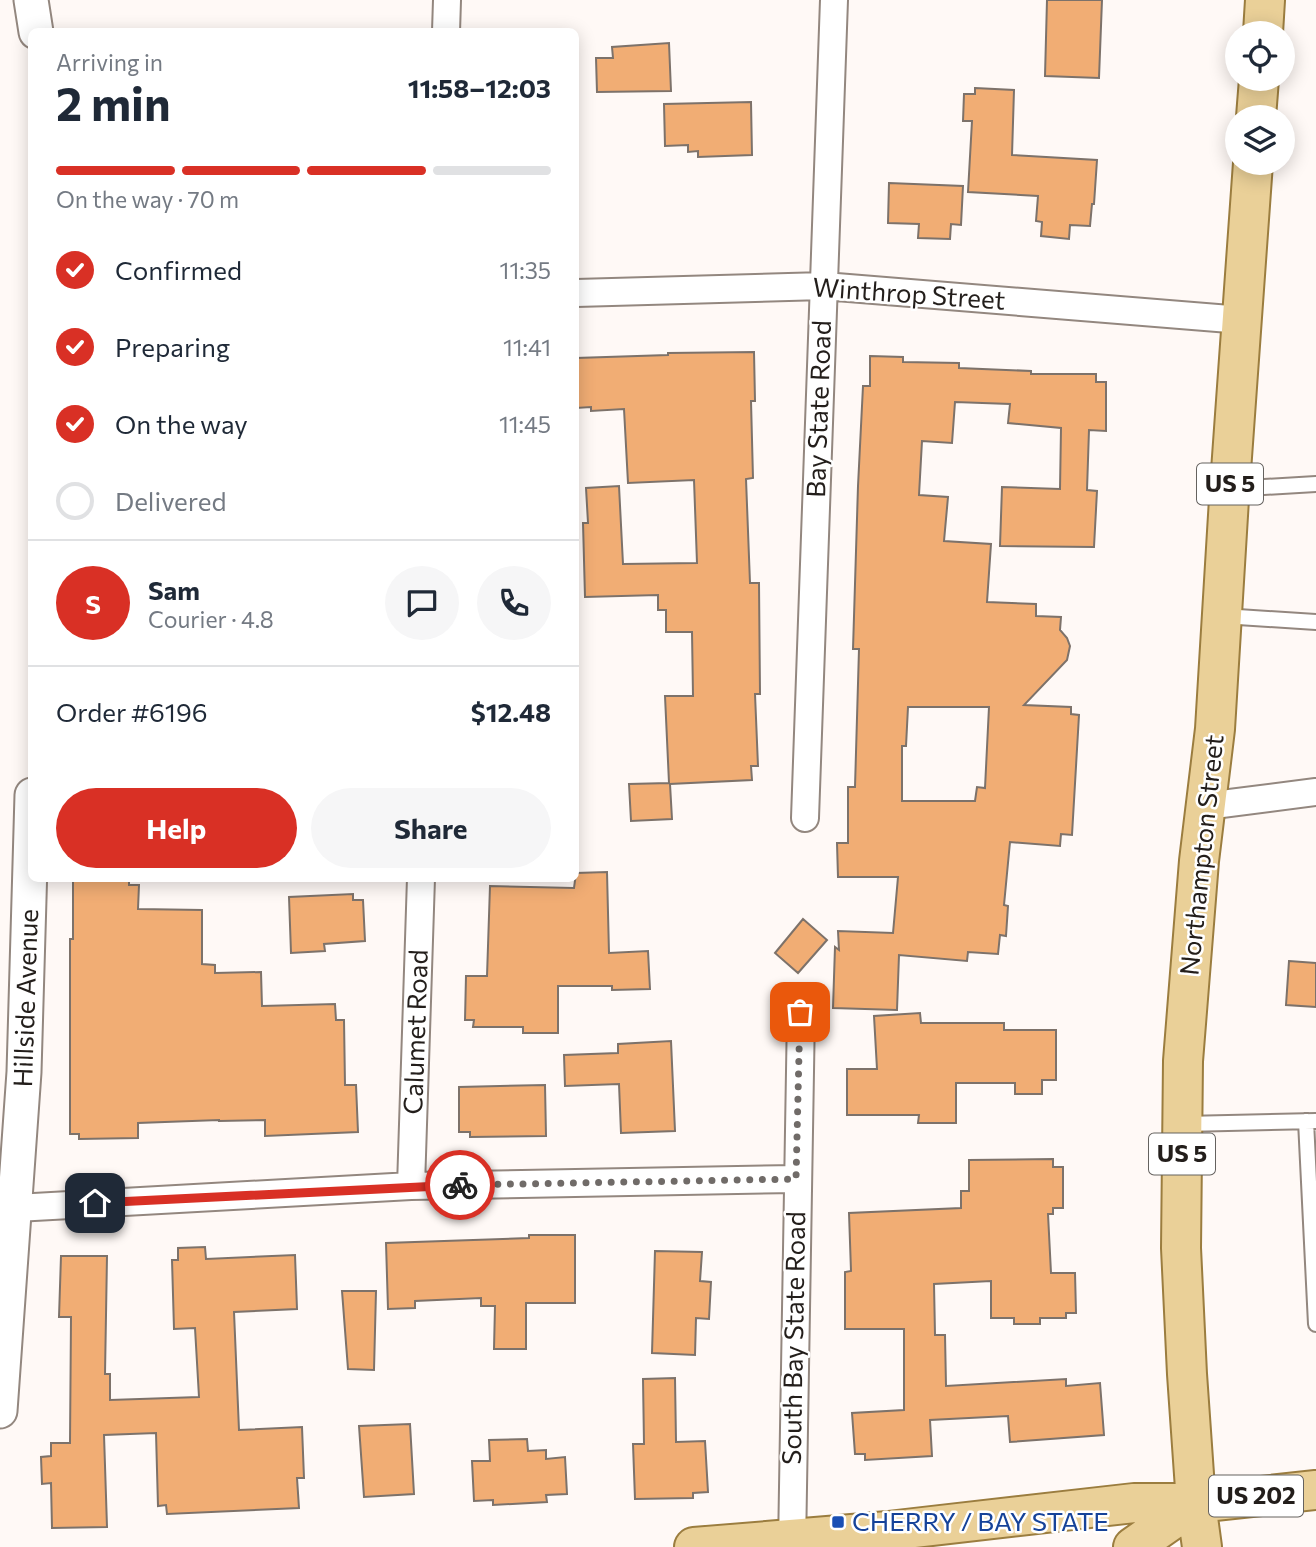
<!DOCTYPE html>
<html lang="en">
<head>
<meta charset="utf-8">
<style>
  body { margin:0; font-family:Commissioner,sans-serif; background:#f6f6f7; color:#1f2937; height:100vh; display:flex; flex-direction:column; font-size:26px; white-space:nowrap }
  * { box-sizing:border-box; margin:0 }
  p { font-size:23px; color:#747a83 }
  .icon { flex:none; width:38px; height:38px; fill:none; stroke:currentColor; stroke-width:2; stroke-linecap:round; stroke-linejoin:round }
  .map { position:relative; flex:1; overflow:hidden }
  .drawer { position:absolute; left:28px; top:28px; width:551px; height:854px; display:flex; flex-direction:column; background:#fff; border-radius:10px; box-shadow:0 4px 18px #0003 }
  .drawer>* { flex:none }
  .controls { position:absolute; left:1225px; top:21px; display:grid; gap:14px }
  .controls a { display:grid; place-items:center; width:70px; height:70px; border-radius:50%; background:#fff; box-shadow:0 4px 18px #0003; font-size:35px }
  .pin { position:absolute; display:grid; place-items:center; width:60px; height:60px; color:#fff; margin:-30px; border-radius:14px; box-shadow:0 4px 10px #0006 }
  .courier { position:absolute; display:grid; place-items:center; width:70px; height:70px; margin:-35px; border:5px solid #d93025; border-radius:50%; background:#fff; color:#222; box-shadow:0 2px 9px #0007 }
  .overview em { font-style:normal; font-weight:700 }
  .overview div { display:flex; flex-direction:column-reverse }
  .overview { display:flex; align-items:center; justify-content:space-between; height:119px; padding:0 28px }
  h1 { font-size:46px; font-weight:700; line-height:52px }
  .bar { display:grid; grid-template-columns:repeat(4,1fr); gap:10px 7px; align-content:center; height:84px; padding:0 28px }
  .bar i { height:9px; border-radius:5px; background:#e0e1e3 }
  .bar .current { background:#d93025 }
  .bar p { grid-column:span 4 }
  .line { display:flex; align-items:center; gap:18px; padding:0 28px; border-top:2px solid #e0e1e3 }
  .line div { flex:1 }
  .round { display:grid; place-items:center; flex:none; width:74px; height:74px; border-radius:37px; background:#f6f6f7 }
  ol { padding:0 28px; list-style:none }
  li { display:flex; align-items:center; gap:21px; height:77px }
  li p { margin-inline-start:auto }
  li .icon { padding:7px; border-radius:50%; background:#d93025; color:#fff; stroke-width:4 }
  li:last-child { color:#747a83 }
  li i { width:38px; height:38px; border:4px solid #e0e1e3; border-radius:50% }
  .cta { display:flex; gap:14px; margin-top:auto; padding:14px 28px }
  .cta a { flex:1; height:80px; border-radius:42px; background:#d93025; color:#fff; font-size:28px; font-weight:700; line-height:80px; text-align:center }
  .cta a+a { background:#f6f6f7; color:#1f2937 }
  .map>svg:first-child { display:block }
</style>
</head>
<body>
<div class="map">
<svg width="1316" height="1547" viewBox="0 0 1316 1547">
  <rect width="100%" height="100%" fill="#fff9f6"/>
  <path fill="#f1ad74" stroke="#7d726a" stroke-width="2" fill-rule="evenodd" d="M1047,0H1102L1099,78L1045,76Z
    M669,43L671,91L597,92L596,58H613L612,47Z
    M975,88L1014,90L1012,155L1097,160L1094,204H1092L1090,226L1070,225L1069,239L1041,236L1042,222L1036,221L1038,196L968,192L972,121H963L964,94H975Z
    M751,102L752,155L698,157V151L688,152V145L665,146L664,104Z
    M889,183L963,186L961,225L951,224L950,239L918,238L919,224L888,223Z
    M754,352L755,401H751L753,478L746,479L750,583H759L760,694H755L758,766H751L752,780L670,784L672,819L631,821L629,784L669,783L665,696H693L692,632H666V610H658V595L585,597L583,523H588L586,488L619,486L623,564L697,563L694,480L628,483L624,409L591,411V407L576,408V358L668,355V353Z
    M870,356L903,357V362L959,363V368L1031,371V374H1096V382H1106V431L1089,430L1087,490L1097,491L1094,547L1000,546L1002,487L1060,489L1061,428L1008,423L1010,404L955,402L952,443L922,441L919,495L948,497L944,541L991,544L987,602L1036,604V616L1061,617L1060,630L1067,638L1070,646L1067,660L1024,705L1071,707V714L1079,715L1072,835L1061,834L1060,846L1010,842L1004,905L1008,906L1006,936L1000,935L998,954L968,952L967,961L899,955L897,1010L833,1008L835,947L839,950L838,931L893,933L898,877H838L837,843H848V787H855L859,649H853L858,486L863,386H870ZM908,707H989L985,788L977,787L975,801H902V746H906Z
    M607,872L609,953L648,951L650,989L612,990V986H558V1033H523V1027H473L474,1020H465L466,976H487L490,886L574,888L576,873Z
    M73,878H129V885H139L138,909L202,910V964L215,965V973L261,972L262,1006L335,1004L336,1020H344L345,1085H356L358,1132L265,1136V1120L219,1121V1120L138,1123V1138L79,1139V1134H70V939H73Z
    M353,894V900H363L365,941L324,944L325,951L291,953L289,897Z
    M803,919L827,940L798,973L775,953Z
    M1289,961L1316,963V1007L1286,1005Z
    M920,1013L921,1023H1004V1030H1056V1080H1042V1094H1015V1083H956V1123H918L919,1115H847V1069H877L874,1016Z
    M671,1041L675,1131L621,1133L619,1084L565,1086L564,1055L618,1053V1044Z
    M545,1085L546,1136L470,1137V1132H459V1087Z
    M1053,1159V1167H1063V1208H1053V1214H1048L1051,1273H1075L1076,1313H1066V1318H1040V1324H1014V1318H991V1281L934,1284L935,1335H945L946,1386L1066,1379V1386L1100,1383L1104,1435L1010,1442L1008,1416L930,1420L932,1456L865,1460V1454H855L852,1413L904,1410V1329H845V1272L851,1271L849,1213L961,1208V1191H969V1160Z
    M529,1235H575V1303H526V1349H494L495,1306H481V1298L415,1301V1308L388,1309L386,1243L529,1238Z
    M205,1247L206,1259L295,1255L297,1309L234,1312L239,1430L302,1427L304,1478H297L299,1508L167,1514L166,1505L158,1506L156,1433L104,1435L107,1527L52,1528L51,1483L42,1484L41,1457L51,1456V1443H70L71,1317H59L61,1256H107L105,1374H110V1400L199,1397L195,1328L174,1329L172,1260H178V1248Z
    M655,1251L702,1252L700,1281L711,1282L709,1319L696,1318L695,1355L652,1353Z
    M342,1291H376L374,1370L348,1369Z
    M675,1378L676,1442L705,1441L708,1492L693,1493V1498L635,1499L633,1444H644L643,1379Z
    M410,1424L414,1494L364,1497L359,1426Z
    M527,1439L528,1451L546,1450V1459L565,1457L567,1494L546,1495L547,1502L493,1505V1500L474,1501L472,1461H490L489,1440Z"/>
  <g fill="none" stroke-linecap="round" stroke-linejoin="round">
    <g stroke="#93877f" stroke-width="18">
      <path id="service" d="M1231,489L1316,484
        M1223,616L1316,622
        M1306,1121L1316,1324
        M1184,1124L1316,1121"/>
    </g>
    <g stroke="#93877f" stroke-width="30">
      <path id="minor" d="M446,32L447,0
        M576,293L824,286L1242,320
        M1206,806L1316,792
        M805,818L834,0
        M411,1186L421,878
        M16,1208L411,1186L796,1179
        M792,1547L801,1012"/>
    </g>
    <g stroke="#93877f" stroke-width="37">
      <path id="tertiary" d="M31,0L36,32
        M0,1411L24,1072L32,795"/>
    </g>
    <g stroke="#9b7d3f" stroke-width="42">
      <path id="primary" d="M1263,33L1265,0
        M1256,117L1259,79
        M694,1547L888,1531L1134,1503H1196L1316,1490
        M1133,1547L1196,1503
        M1202,1547L1196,1503L1187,1374L1181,1248L1183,1061L1199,861L1215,729L1229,499L1253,163"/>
    </g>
    <use href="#service" stroke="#fff" stroke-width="14"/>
    <use href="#minor" stroke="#fff" stroke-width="26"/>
    <use href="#tertiary" stroke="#fff" stroke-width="33"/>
    <use href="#primary" stroke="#ead098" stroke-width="38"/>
  </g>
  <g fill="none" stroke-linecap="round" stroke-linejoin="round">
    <path stroke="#706b68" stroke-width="7" stroke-dasharray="0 12.6" d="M460,1185L796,1179L800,1012"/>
    <path stroke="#d93025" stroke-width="9" d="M95,1203L460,1185"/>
  </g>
  <rect fill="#1a4fb4" stroke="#fff" stroke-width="2.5" x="831" y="1515" width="14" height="14" rx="3.5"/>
  <g text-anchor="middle" stroke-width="5" stroke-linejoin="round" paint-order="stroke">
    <g fill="#fff" stroke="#65625f" stroke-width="2">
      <rect x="1197" y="463.5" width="66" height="41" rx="5"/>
      <rect x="1149" y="1133.5" width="66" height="41" rx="5"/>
      <rect x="1209" y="1475.5" width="94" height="41" rx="5"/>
    </g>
    <g font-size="24" font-weight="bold" fill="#231e1b">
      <text x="1230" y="492">US 5</text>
      <text x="1182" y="1162">US 5</text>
      <text x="1256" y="1504">US 202</text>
    </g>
    <g font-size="26" fill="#231e1b" stroke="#fff">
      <text transform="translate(909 294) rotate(4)" y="9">Winthrop Street</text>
      <text transform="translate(819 409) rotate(-88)" y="9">Bay State Road</text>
      <text transform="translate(1202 855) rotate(-84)" y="9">Northampton Street</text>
      <text transform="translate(26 998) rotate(-88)" y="9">Hillside Avenue</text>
      <text transform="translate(416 1032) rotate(-88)" y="9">Calumet Road</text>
      <text transform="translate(794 1338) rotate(-89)" y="9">South Bay State Road</text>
    </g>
    <g font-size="26" fill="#164399" stroke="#fff" text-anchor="start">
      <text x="852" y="1531">CHERRY / BAY STATE</text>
    </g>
  </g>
</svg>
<div class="controls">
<a><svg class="icon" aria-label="locate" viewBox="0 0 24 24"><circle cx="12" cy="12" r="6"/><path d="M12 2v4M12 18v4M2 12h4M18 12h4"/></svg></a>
<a><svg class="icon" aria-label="layers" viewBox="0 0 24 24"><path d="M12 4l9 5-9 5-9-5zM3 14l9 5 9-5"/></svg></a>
</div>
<div class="pin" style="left:800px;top:1012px;background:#ea580c"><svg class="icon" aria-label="bag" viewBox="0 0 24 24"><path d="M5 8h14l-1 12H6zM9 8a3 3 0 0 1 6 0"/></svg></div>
<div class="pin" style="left:95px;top:1203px;background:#1f2937"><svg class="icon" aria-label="home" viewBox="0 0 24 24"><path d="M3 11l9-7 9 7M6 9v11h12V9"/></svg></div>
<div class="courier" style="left:460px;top:1185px"><svg class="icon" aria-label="bike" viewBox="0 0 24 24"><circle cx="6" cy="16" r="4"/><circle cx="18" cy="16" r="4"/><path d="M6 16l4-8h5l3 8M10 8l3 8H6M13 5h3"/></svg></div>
<section class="drawer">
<div class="overview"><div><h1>2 min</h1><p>Arriving in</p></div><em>11:58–12:03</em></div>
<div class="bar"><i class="current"></i><i class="current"></i><i class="current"></i><i></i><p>On the way · 70 m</p></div>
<ol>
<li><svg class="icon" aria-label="check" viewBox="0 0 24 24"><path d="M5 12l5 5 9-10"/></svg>Confirmed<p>11:35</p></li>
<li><svg class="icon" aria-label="check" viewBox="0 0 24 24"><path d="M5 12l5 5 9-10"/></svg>Preparing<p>11:41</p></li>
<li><svg class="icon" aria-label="check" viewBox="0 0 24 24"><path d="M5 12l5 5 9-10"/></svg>On the way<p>11:45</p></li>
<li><i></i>Delivered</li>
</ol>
<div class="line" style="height:126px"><b class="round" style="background:#d93025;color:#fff">S</b><div><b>Sam</b><p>Courier · 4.8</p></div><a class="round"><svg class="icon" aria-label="chat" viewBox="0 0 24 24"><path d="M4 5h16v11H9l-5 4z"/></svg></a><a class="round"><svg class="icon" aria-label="phone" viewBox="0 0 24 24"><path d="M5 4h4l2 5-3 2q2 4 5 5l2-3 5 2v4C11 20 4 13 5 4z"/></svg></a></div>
<div class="line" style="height:91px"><div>Order #6196</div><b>$12.48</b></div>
<div class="cta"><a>Help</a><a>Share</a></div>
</section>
</div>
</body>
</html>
